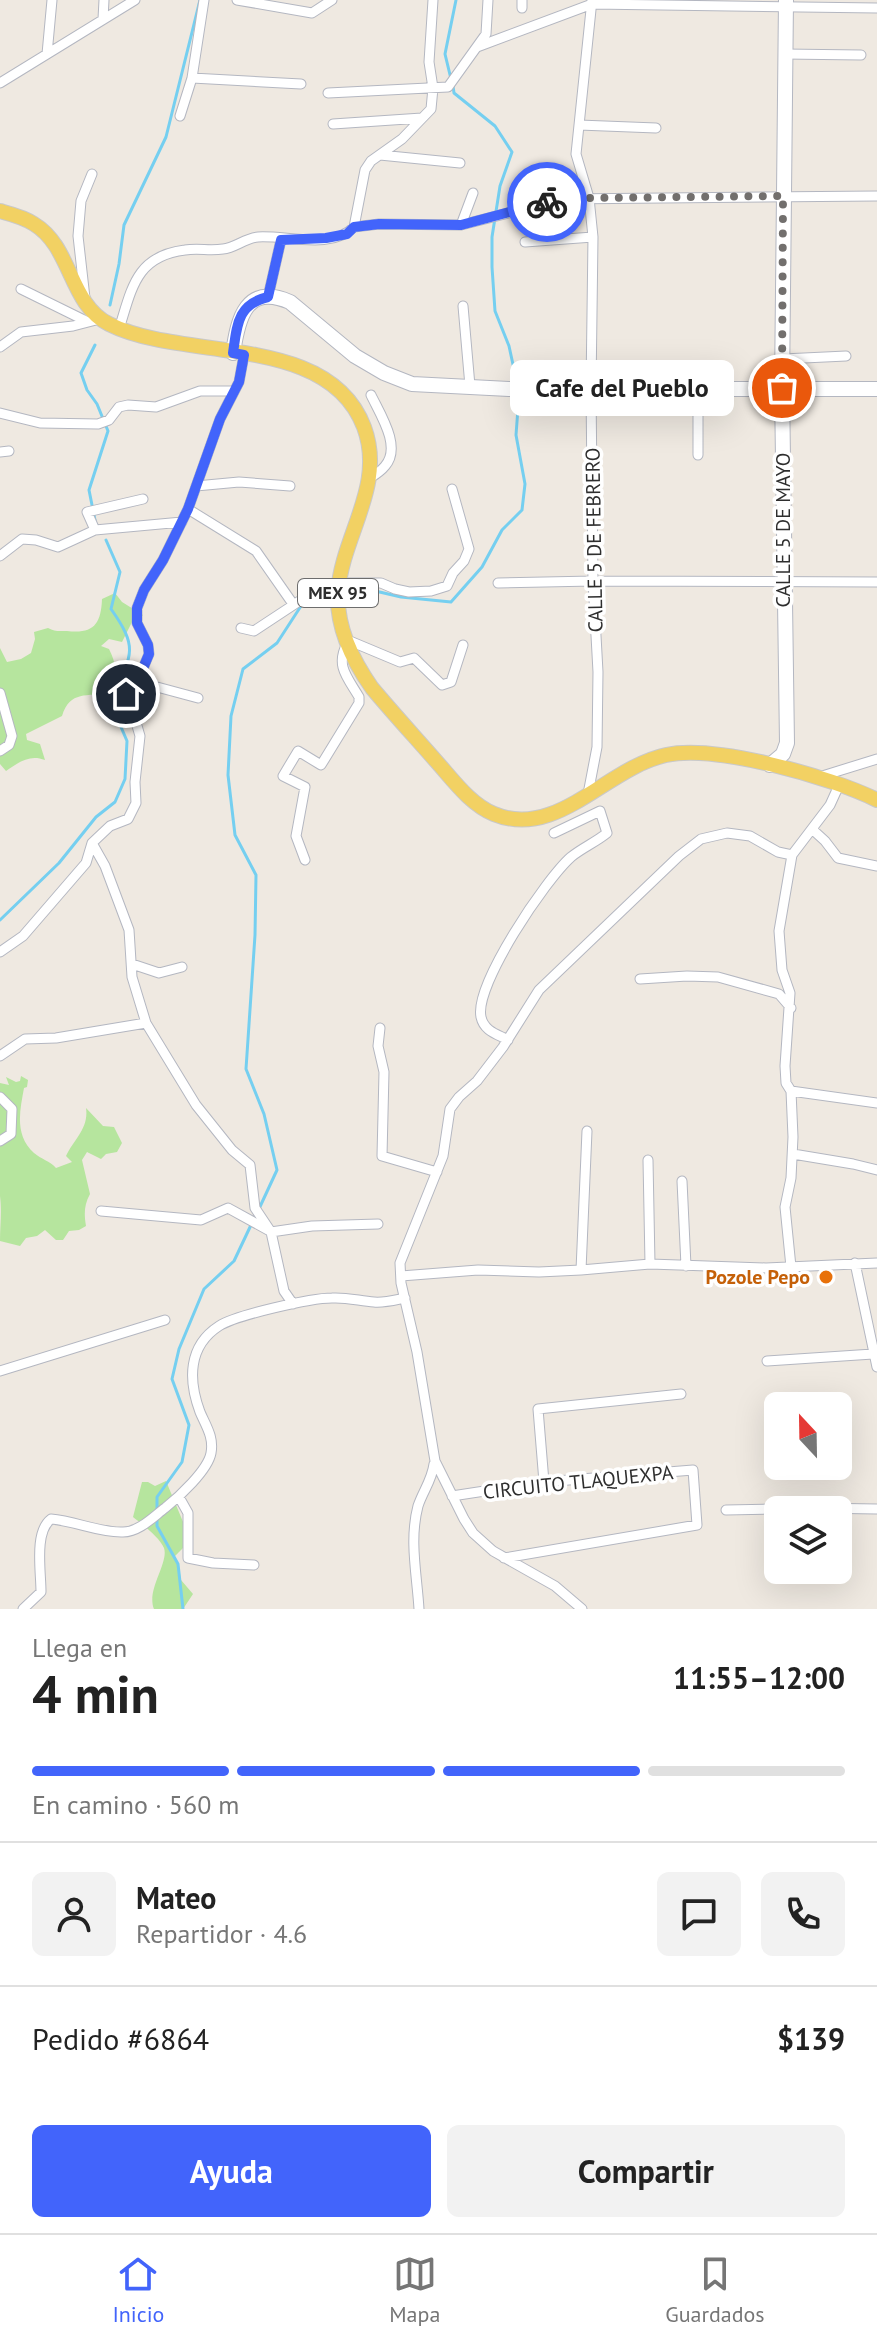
<!DOCTYPE html>
<html lang="es">
<head>
<meta charset="utf-8">
<style>
  body { margin:0; font-family:"PT Sans",sans-serif; background:#f2f2f2; color:#222; height:100vh; display:flex; flex-direction:column; font-size:30px; white-space:nowrap }
  * { box-sizing:border-box; margin:0 }
  p { font-size:26px; color:#767676 }
  .icon { flex:none; width:44px; height:44px; fill:none; stroke:currentColor; stroke-width:2; stroke-linecap:round; stroke-linejoin:round }
  .map { position:relative; height:1609px; overflow:hidden }
  .details { display:flex; flex-direction:column; background:#fff; flex:1 }
  .details>* { flex:none }
  .needle { width:52px; rotate:338deg }
  .buttons { position:absolute; left:764px; top:1392px; display:grid; gap:16px }
  .buttons a { display:grid; place-items:center; width:88px; height:88px; border-radius:12px; background:#fff; box-shadow:0 8px 32px #0002; font-size:40px }
  .pin { position:absolute; display:grid; place-items:center; width:68px; height:68px; color:#fff; margin:-34px; border:4px solid #fff; border-radius:50%; box-shadow:0 2px 8px #0007 }
  .courier { position:absolute; display:grid; place-items:center; width:80px; height:80px; margin:-40px; border:6px solid #4264fb; border-radius:50%; background:#fff; color:#222; box-shadow:0 2px 10px #0007 }
  .bubble { position:absolute; height:56px; border-radius:12px; background:#fff; box-shadow:0 8px 32px #0002; font-size:26px; font-weight:700; line-height:56px; text-align:center }
  .overview em { font-style:normal; font-weight:700 }
  .overview div { display:flex; flex-direction:column-reverse }
  .overview { display:flex; align-items:center; justify-content:space-between; height:136px; padding:0 32px }
  h1 { font-size:52px; font-weight:700; line-height:60px }
  .bar { display:grid; grid-template-columns:repeat(4,1fr); gap:12px 8px; align-content:center; height:96px; padding:0 32px }
  .bar i { height:10px; border-radius:6px; background:#e0e0e0 }
  .bar .active { background:#4264fb }
  .bar p { grid-column:span 4 }
  .line { display:flex; align-items:center; gap:20px; padding:0 32px; border-top:2px solid #e0e0e0 }
  .line div { flex:1 }
  .round { display:grid; place-items:center; flex:none; width:84px; height:84px; border-radius:12px; background:#f2f2f2 }
  .cta { display:flex; gap:16px; margin-top:auto; padding:16px 32px }
  .cta a { flex:1; height:92px; border-radius:12px; background:#4264fb; color:#fff; font-size:32px; font-weight:700; line-height:92px; text-align:center }
  .cta a+a { background:#f2f2f2; color:#222 }
  .menu { display:flex; justify-content:space-around; align-items:center; height:112px; border-top:2px solid #e0e0e0; background:#fff; font-size:22px; color:#767676 }
  .menu a { display:grid; justify-items:center; gap:4px }
  .menu .active { color:#4264fb }
  .map>svg:first-child { display:block }
</style>
</head>
<body>
<div class="map">
<svg width="877" height="1609" viewBox="0 0 877 1609">
  <rect width="100%" height="100%" fill="#efe9e1"/>
  <path fill="#b6e59e" d="M115,593L122,602L143,615L139,620L134,618L122,642L109,639L101,646L109,649C117,665 117,674 108,689L110,693C87,697 70,690 62,716L26,734L27,740L40,744L45,760C30,754 19,762 6,771L0,764V648L7,662L21,659L31,653L35,639L34,632L48,628C55,632 59,631 67,631C93,634 101,625 102,599Z
    M21,1076L28,1080L27,1087L24,1088C20,1110 14,1135 34,1153C41,1159 50,1161 56,1168L72,1162L66,1156C74,1139 89,1128 86,1108L103,1126L114,1127L122,1143L117,1152L106,1154L101,1159L87,1152L82,1160L90,1194C84,1205 84,1214 86,1226L79,1230L69,1231L63,1240H56L45,1230L37,1236L26,1238L20,1246L0,1241C0,1225 2,1212 0,1196V1083L9,1085L6,1077L16,1082L20,1081Z
    M166,1481L186,1529L183,1548L174,1557L179,1568L181,1580L193,1594L183,1609H154C146,1590 169,1563 164,1548C160,1538 142,1524 133,1517L142,1482H148L155,1486Z"/>
  <g fill="none" stroke-linecap="round" stroke-linejoin="round">
    <path stroke="#75cff0" stroke-width="3" d="M451,79L445,54L456,0
      M453,86L454,93L495,126L512,152L500,186L492,237V267L495,311L509,346L517,383
      M110,305L119,264L124,225L166,137L200,0
      M95,520L89,490L108,431L97,404L87,390L81,373L95,345
      M350,590H371L401,597L451,602L482,567L502,530L522,510L525,484L516,435L519,395
      M0,920L59,863L96,817L115,802L125,779L127,741L118,720L112,694C133,655 138,647 111,609L120,572L106,540
      M258,1211L277,1170L264,1114L246,1069L255,935L256,875L235,835L228,775L231,716L243,669L277,643L301,606
      M157,1511V1497L182,1462L189,1425L172,1379L179,1349L204,1289L234,1261L251,1225
      M157,1519V1526L178,1564L183,1609"/>
    <g stroke="#b4b7c1" stroke-width="11">
      <path id="street" d="M237,0L312,13L332,0
        M522,8V0
        M103,19L104,0
        M477,47L592,4L877,8
        M47,54L52,0
        M784,54L861,55
        M192,78L301,84
        M0,83L135,0
        M328,93L448,87L486,34L488,0
        M180,116L192,78L204,0
        M333,124L422,118
        M579,125L656,128
        M380,155L460,163
        M461,225L473,193
        M354,227L365,170L371,161L402,139L431,109L433,88L429,62L433,0
        M525,242L593,237
        M21,289L88,322
        M268,297L281,240
        M85,298L78,236L81,201L92,174
        M463,306L470,386
        M119,329C132,288 136,256 185,250C198,248 210,251 223,249C235,248 245,238 258,237C286,235 332,250 354,227L379,224L461,225L563,199L877,196
        M0,347L21,332L73,326L100,319
        M783,359L846,356
        M0,413L40,423L98,424L109,420L119,407L128,405L156,407L200,391H234
        M0,452L9,451
        M698,455V389
        M370,478C375,475 381,471 385,466C402,447 380,414 371,395
        M196,486L239,482L290,486
        M188,509L256,551L293,604
        M95,530L87,512L143,499
        M0,556L22,539L36,540L58,547L95,530L182,522
        M339,583H381L395,589L409,592L431,591L447,586L453,573L464,561L469,549L452,489
        M498,583L593,581L877,582
        M241,628L254,631L307,596L339,588
        M345,639L400,662L414,658L442,685L451,682L463,645
        M131,680L198,698
        M0,693L12,736L9,745L0,751
        M819,777L877,759
        M588,794L597,747L598,672L593,581L591,389L593,237L589,198L576,154L592,0
        M813,830L825,841L838,858L877,866
        M92,843L105,866L129,930L132,977L146,1023L196,1105L232,1150L250,1165L255,1208L271,1232L284,1291L293,1304
        M305,860L296,836L305,787L283,776L298,751L321,765L359,703V697C348,678 335,666 347,644
        M0,952L23,936L86,863L92,843L110,826L128,819L136,803L135,782L140,736L135,719L128,708L126,694L131,680L144,666L149,654L148,645L137,623V608L144,590L163,560L188,509L220,419L239,382L244,355
        M132,964L159,973L182,967
        M640,979L687,976L718,977L779,994L791,1008
        M380,1028L378,1046L384,1072L382,1156L437,1172
        M508,1040C497,1034 484,1031 481,1017C474,985 546,879 571,857C582,848 596,842 607,833L600,811L554,833
        M0,1056L25,1039L56,1038L146,1023
        M791,1091L877,1103
        M0,1097L12,1109L11,1134L0,1141
        M793,1154L853,1164L877,1170
        M648,1160L650,1264
        M682,1181L686,1266
        M101,1211L201,1220L228,1208L268,1230
        M271,1232L312,1226L378,1224
        M855,1263L877,1367
        M791,1267L785,1207L791,1178L793,1137L791,1091L786,1083L785,1066L790,993L782,970L779,931L792,855L830,805L840,783
        M581,1270L587,1131
        M401,1276L478,1270L539,1272L581,1270L650,1264L766,1268L877,1263
        M767,1361L873,1354
        M0,1371L165,1320
        M544,1482L538,1409L681,1394
        M452,1496L544,1482L693,1470L697,1525L504,1558
        M179,1497L188,1513V1558L213,1563L254,1565
        M726,1510L813,1508L877,1509
        M838,1547H841
        M23,1609L41,1592C41,1571 34,1532 51,1519C75,1521 100,1533 123,1532C139,1532 153,1517 165,1508C179,1497 208,1470 211,1453C214,1437 206,1426 200,1412C188,1380 188,1346 219,1326C236,1315 311,1298 332,1298C346,1297 360,1301 374,1302C384,1303 395,1300 405,1298
        M419,1609C417,1575 409,1540 418,1506C423,1491 432,1480 434,1464
        M582,1609L555,1586L493,1551L473,1533L464,1519L435,1461L417,1352L401,1283L400,1263L443,1156L450,1109L459,1097L477,1081L503,1047L539,990L679,856L701,839L727,833L750,836L778,852L792,855"/>
    </g>
    <g stroke="#b4b7c1" stroke-width="16">
      <path id="secondary" d="M233,353C238,318 246,283 290,302L355,356L384,373L412,384L509,389H877
        M770,765L783,754L787,743L782,388L786,0"/>
    </g>
    <g stroke="#c9c9c9" stroke-width="16">
      <path id="primary" d="M0,211C11,214 24,217 34,224C72,247 69,304 109,324C184,362 328,332 364,427C386,486 342,535 338,592C336,627 353,661 372,688C393,713 415,737 436,761C453,780 470,804 494,814C557,840 606,768 666,755C715,744 831,777 877,800"/>
    </g>
    <use href="#street" stroke="#fff" stroke-width="9"/>
    <use href="#secondary" stroke="#fff" stroke-width="14"/>
    <use href="#primary" stroke="#f2d163" stroke-width="14"/>
  </g>
  <g fill="none" stroke-linecap="round" stroke-linejoin="round">
    <path stroke="#726f6d" stroke-width="8" stroke-dasharray="0 14.4" d="M547,202L589,198L783,196L782,388"/>
    <path stroke="#4264fb" stroke-width="10" d="M126,694L131,680L144,666L149,654L148,645L137,623V608L144,590L163,560L188,509L220,419L239,382L244,355L233,353C237,326 237,304 268,297L281,240L326,238L347,234L354,227L379,224L461,225L547,202"/>
  </g>
  <circle fill="#e8710a" stroke="#fff" stroke-width="3" cx="826" cy="1277" r="8"/>
  <g text-anchor="middle" stroke-width="7" stroke-linejoin="round" paint-order="stroke">
    <rect fill="#fff" stroke="#6d6d6d" stroke-width="2" x="298" y="579" width="80" height="28" rx="6"/>
    <g font-size="18" font-weight="bold" fill="#2e2e2e">
      <text x="338" y="599">MEX 95</text>
    </g>
    <g font-size="20" fill="#2e2e2e" stroke="#fff">
      <text transform="translate(783 530) rotate(-90)" y="7">CALLE 5 DE MAYO</text>
      <text transform="translate(594 540) rotate(-91)" y="7">CALLE 5 DE FEBRERO</text>
      <text transform="translate(578 1482) rotate(-6)" y="7">CIRCUITO TLAQUEXPA</text>
    </g>
    <g font-size="20" font-weight="bold" fill="#c56008" stroke="#fff" text-anchor="end">
      <text x="810" y="1284">Pozole Pepo</text>
    </g>
  </g>
</svg>
<div class="buttons">
<a><svg class="needle" viewBox="-14 -14 28 28"><path d="M0-13l5 13h-10z" fill="#e53935"/><path d="M0 13l5-13h-10z" fill="#767676"/></svg></a>
<a><svg class="icon" aria-label="layers" viewBox="0 0 24 24"><path d="M12 4l9 5-9 5-9-5zM3 14l9 5 9-5"/></svg></a>
</div>
<div class="pin" style="left:782px;top:388px;background:#ea580c"><svg class="icon" aria-label="bag" viewBox="0 0 24 24"><path d="M5 8h14l-1 12H6zM9 8a3 3 0 0 1 6 0"/></svg></div>
<div class="pin" style="left:126px;top:694px;background:#1f2937"><svg class="icon" aria-label="home" viewBox="0 0 24 24"><path d="M3 11l9-7 9 7M6 9v11h12V9"/></svg></div>
<div class="courier" style="left:547px;top:202px"><svg class="icon" aria-label="bike" viewBox="0 0 24 24"><circle cx="6" cy="16" r="4"/><circle cx="18" cy="16" r="4"/><path d="M6 16l4-8h5l3 8M10 8l3 8H6M13 5h3"/></svg></div>
<div class="bubble" style="left:510px;top:360px;width:224px">Cafe del Pueblo</div>
</div>
<section class="details">
<div class="overview"><div><h1>4 min</h1><p>Llega en</p></div><em>11:55–12:00</em></div>
<div class="bar"><i class="active"></i><i class="active"></i><i class="active"></i><i></i><p>En camino · 560 m</p></div>
<div class="line" style="height:144px"><a class="round"><svg class="icon" aria-label="person" viewBox="0 0 24 24"><circle cx="12" cy="8" r="4"/><path d="M4 21q1-7 8-7t8 7"/></svg></a><div><b>Mateo</b><p>Repartidor · 4.6</p></div><a class="round"><svg class="icon" aria-label="chat" viewBox="0 0 24 24"><path d="M4 5h16v11H9l-5 4z"/></svg></a><a class="round"><svg class="icon" aria-label="phone" viewBox="0 0 24 24"><path d="M5 4h4l2 5-3 2q2 4 5 5l2-3 5 2v4C11 20 4 13 5 4z"/></svg></a></div>
<div class="line" style="height:104px"><div>Pedido #6864</div><b>$139</b></div>
<div class="cta"><a>Ayuda</a><a>Compartir</a></div>
</section>
<nav class="menu">
<a class="active"><svg class="icon" aria-label="home" viewBox="0 0 24 24"><path d="M3 11l9-7 9 7M6 9v11h12V9"/></svg>Inicio</a>
<a><svg class="icon" aria-label="map" viewBox="0 0 24 24"><path d="M3 6l6-2 6 2 6-2v14l-6 2-6-2-6 2zM9 4v14M15 6v14"/></svg>Mapa</a>
<a><svg class="icon" aria-label="saved" viewBox="0 0 24 24"><path d="M7 4h10v16l-5-4-5 4z"/></svg>Guardados</a>
</nav>
</body>
</html>
